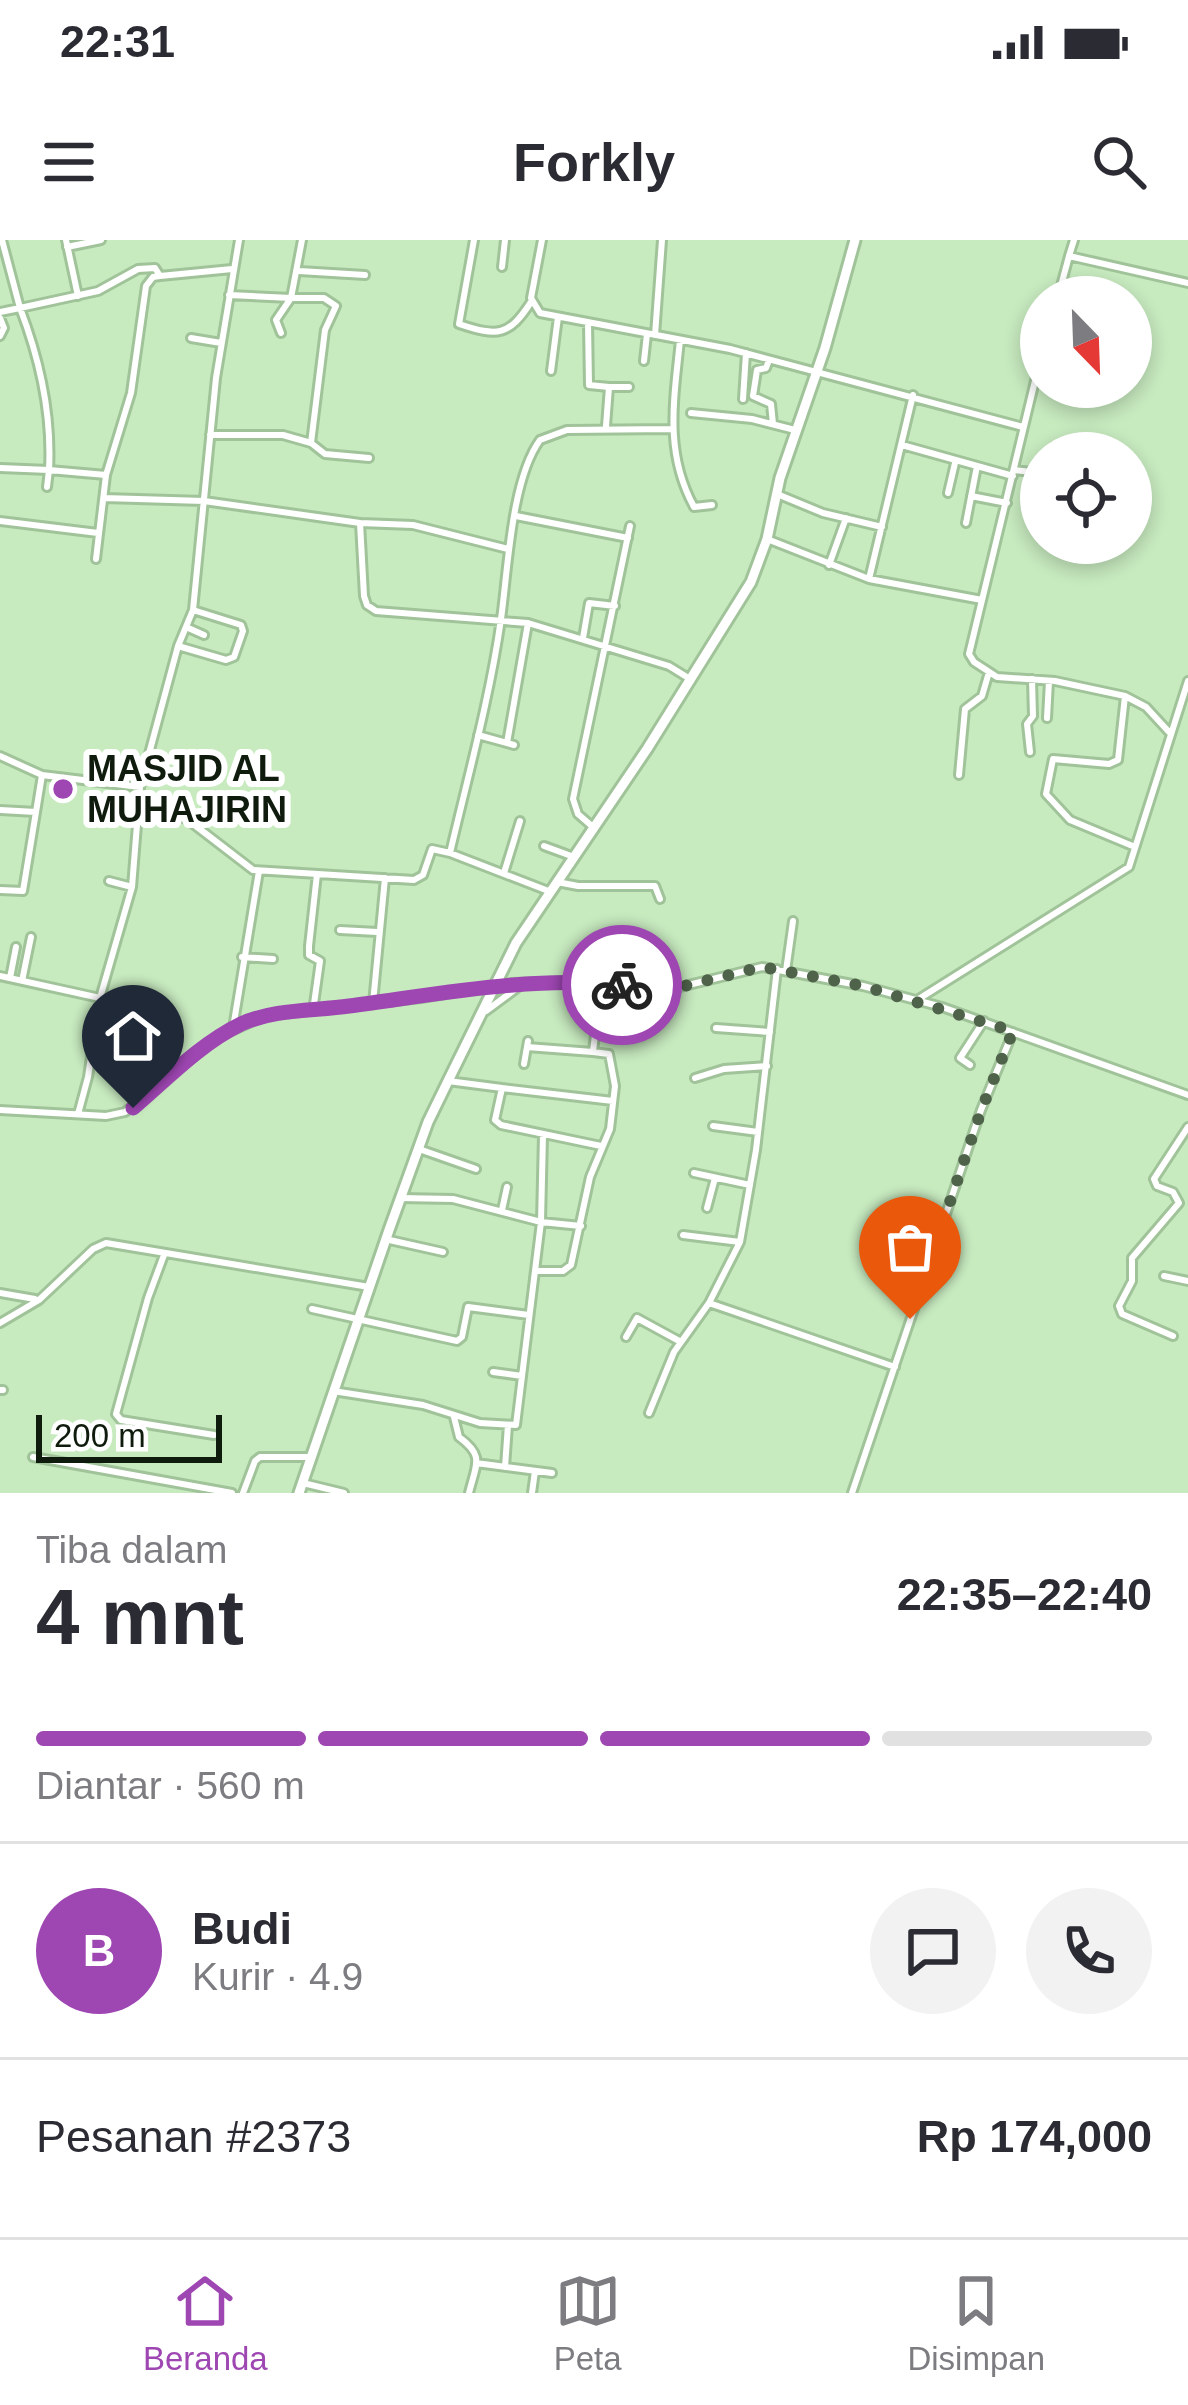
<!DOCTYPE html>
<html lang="id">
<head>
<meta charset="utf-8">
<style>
  body { margin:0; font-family:Arial,sans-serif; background:#f2f2f3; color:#2b2b33; height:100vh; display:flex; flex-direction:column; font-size:45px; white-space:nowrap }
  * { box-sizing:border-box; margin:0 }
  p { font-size:39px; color:#7c7c81 }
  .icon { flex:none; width:66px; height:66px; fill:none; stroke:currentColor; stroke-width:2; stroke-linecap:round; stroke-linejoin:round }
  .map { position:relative; height:1253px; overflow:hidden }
  .details { display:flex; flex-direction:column; background:#fff; flex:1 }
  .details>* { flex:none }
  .needle { width:78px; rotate:157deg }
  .tools { position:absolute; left:1020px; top:36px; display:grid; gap:24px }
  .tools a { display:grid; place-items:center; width:132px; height:132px; border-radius:50%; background:#fff; box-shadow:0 6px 18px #0003; font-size:60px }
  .scale { position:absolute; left:36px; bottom:30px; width:186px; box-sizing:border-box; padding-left:12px; border:6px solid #0f1b0c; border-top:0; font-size:33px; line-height:42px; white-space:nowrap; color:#0f1b0c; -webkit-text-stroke:9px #fff; paint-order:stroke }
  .pin { position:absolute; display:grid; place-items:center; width:102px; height:102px; color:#fff; margin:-123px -51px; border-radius:50% 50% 50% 0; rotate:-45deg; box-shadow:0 0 12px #0007 }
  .pin .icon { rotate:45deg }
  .courier { position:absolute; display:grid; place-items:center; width:120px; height:120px; margin:-60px; border:9px solid #9e46b2; border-radius:50%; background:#fff; color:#222; box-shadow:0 3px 15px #0007 }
  .summary em { font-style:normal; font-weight:700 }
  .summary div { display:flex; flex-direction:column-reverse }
  .summary { display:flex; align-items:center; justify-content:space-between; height:204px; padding:0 36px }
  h1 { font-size:78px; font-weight:700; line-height:90px }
  .bar { display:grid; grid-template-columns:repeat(4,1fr); gap:18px 12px; align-content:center; height:144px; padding:0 36px }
  .bar i { height:15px; border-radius:9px; background:#e1e1e2 }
  .bar .active { background:#9e46b2 }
  .bar p { grid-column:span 4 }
  .line { display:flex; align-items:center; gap:30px; padding:0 36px; border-top:3px solid #e1e1e2 }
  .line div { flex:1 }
  .round { display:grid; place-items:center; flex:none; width:126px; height:126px; border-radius:63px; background:#f2f2f3 }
  .status { display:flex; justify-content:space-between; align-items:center; height:84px; padding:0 60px; background:#fff; direction:ltr }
  .status svg { height:33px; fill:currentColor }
  header { display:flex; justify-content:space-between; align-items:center; height:156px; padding:0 36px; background:#fff; font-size:54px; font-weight:700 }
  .dock { display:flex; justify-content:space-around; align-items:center; height:168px; border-top:3px solid #e1e1e2; background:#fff; font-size:33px; color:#7c7c81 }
  .dock a { display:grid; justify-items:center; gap:6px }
  .dock .active { color:#9e46b2 }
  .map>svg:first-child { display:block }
</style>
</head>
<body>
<div class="status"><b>22:31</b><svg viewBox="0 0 49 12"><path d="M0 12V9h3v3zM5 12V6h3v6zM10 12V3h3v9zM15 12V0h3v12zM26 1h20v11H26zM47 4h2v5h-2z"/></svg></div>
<header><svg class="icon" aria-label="menu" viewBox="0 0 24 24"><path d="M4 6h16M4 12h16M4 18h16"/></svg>Forkly<svg class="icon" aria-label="search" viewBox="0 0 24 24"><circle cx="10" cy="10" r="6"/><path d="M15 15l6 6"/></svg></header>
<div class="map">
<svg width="1188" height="1253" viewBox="0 0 1188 1253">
  <rect width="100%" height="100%" fill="#c7eabf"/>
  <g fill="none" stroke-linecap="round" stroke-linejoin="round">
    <g stroke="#a1c39a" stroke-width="12">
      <path id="street" d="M66,0L78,56
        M474,0L459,84C498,97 509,96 531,62
        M542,0L531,58L540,73L730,109L1023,187
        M1074,0L1069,16L1188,43
        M67,7L101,0
        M502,27L505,0
        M299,31L365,35
        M229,55L291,58L276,80L281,93
        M1058,57L1069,16
        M0,72L20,68L2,0
        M0,78L4,88L0,96
        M588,83L589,145L609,147L606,186
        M655,95L662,0
        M191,98L221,103
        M680,100C674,160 664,212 694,267L712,265
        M1041,116L969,414L974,422L997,437L1055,441L1125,456L1146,467L1169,492
        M769,120L766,128L757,130L753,156L771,164L773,184
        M644,121L647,94
        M551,131L558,77
        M609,147H629
        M743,159L746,113
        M691,173L752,179L795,190
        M210,195H283L311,203L325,90L336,66L324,58H291L302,0
        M311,203L325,214L369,218
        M902,205L1013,236
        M1053,213L1054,207
        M0,228L49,230C52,174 40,120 20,68L98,51L138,29L155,28L160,36L232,29
        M1014,230L1041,233
        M47,247L49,230L106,235
        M948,253L955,223
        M777,254L823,273L882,287
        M971,256L1007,263
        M104,258L204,261L360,283L364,356L367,365L376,371L528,383L669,426L690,439
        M516,276L628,298
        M0,281L98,293
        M360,283L413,285L508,309
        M966,283L977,226
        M767,299L869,339L982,360
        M96,319L106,235L131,153L146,46L153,37L160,36
        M829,325L846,278
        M869,339L913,155
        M186,387L204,395
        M583,398L589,363L615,366
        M178,406L226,420L234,417L243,391L241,385L193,370
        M1125,456L1118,520L1109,524L1053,519L1046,554L1070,580L1135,607
        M1047,478L1049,441
        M478,495L514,505
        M507,503L528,383
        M1030,512L1027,484L1033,476L1032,439
        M0,516L42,535L140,547
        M959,535L965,469L982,456L989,432
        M140,560L188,580L253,630L414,640L423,635L432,609L450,613
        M0,570L36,572L42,535
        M593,587L578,574L573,559L630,286
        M544,606L574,617
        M504,633L520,581
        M109,641L132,647
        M557,642L578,646H655L660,659
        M0,650L23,651L36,572
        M551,652L450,613C468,536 490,457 501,379C508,330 511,240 540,200L567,190L671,189
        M340,690L377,692
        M242,717L273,719
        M786,731L793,681
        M0,736L100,758
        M10,738L16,707
        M22,741L31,697
        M645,748L648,729
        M917,760L1129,627L1188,441
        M373,763L385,638
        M313,771L320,721L309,715V706L317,634
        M486,771L521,745
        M233,788L259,631
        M716,788L770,792
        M527,807L593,812
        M524,824L528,801
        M970,825L960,818L984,781
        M695,838L724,829L767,826
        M448,841L502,848L495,880L501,885L601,906
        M502,848L613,861
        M0,870L106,876L125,872L218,797L265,776L421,758L512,743L574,741L676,748L762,727L863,746L942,767L1188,855
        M78,874L88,837L100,758L132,647L140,547L178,406L193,370L216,138L239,0
        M713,886L758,892
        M543,895L541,982L581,986
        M419,909L476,929
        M694,933L750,945
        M707,968L715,938
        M502,970L507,947
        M683,995L740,1002
        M385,999L443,1012
        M164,1015L148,1058L116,1174L121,1180L214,1195
        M537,1031H563L571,1025L590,937L610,889L615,846L609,814L593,812L601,743
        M1164,1036L1188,1041
        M0,1053L35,1059
        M709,1063L895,1127
        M312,1069L457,1101L462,1097L468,1067L529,1075
        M0,1083L39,1060L93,1009L106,1003L369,1047
        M1173,1096L1122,1074L1119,1066L1132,1041V1018L1179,963L1173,952L1157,946L1154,939L1188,887
        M626,1097L637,1078L681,1102
        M493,1132L522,1136
        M0,1150H3
        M333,1151L423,1165L480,1183L516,1185L541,982L453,959L400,958
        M649,1173L674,1112L709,1063L740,1002L756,910L777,729
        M454,1177L459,1197C485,1216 476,1224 469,1253
        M33,1217L232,1253
        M476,1223L552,1233
        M505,1227L508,1185
        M303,1243L344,1253
        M243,1253L255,1221L260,1217H311
        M532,1253L535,1231
        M852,1253L981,870L1013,792"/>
    </g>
    <g stroke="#a1c39a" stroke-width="15">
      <path id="secondary" d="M299,1253L389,990L428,882L448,841L516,703L647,509L751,342L767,299L780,238L825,108L855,0"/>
    </g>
    <use href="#street" stroke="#fff" stroke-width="6"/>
    <use href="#secondary" stroke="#fff" stroke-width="9"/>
  </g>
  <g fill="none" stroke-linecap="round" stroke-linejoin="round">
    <path stroke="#4f634b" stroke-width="12" stroke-dasharray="0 21.6" d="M622,745L676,748L762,727L863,746L1013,791L981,871L910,1079"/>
    <path stroke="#9e46b2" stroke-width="15" d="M133,868C167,839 200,804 241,784C274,769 314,771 349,766C440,754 530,736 622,745"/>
  </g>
  <circle fill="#9e46b2" stroke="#fff" stroke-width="4.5" cx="63" cy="549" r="12"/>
  <g text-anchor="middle" stroke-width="12" stroke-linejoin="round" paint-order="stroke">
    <g font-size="36" font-weight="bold" fill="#0f1b0c" stroke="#fff" text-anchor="start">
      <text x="87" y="541">MASJID AL<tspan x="87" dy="41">MUHAJIRIN</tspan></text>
    </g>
  </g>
</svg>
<div class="tools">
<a><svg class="needle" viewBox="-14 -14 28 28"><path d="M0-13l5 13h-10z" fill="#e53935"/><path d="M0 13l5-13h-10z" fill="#7c7c81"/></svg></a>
<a><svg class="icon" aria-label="locate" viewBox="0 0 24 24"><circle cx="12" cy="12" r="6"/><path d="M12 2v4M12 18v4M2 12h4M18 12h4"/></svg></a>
</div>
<div class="scale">200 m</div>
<div class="pin" style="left:910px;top:1079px;background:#ea580c"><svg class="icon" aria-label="bag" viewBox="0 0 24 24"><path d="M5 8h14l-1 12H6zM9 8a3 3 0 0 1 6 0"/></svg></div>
<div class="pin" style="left:133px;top:868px;background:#1f2937"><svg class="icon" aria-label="home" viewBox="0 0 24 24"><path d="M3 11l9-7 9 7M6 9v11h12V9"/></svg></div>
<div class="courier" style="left:622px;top:745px"><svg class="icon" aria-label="bike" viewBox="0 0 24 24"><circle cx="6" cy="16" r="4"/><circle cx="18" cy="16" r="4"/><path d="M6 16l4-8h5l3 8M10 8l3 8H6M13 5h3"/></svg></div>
</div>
<section class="details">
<div class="summary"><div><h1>4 mnt</h1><p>Tiba dalam</p></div><em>22:35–22:40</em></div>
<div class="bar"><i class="active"></i><i class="active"></i><i class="active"></i><i></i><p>Diantar · 560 m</p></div>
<div class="line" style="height:216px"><b class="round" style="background:#9e46b2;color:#fff">B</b><div><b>Budi</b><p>Kurir · 4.9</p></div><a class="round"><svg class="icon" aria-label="chat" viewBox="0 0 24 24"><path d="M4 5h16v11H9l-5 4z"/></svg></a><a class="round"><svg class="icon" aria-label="phone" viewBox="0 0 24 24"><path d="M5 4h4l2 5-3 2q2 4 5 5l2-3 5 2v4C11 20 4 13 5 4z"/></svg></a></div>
<div class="line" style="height:156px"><div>Pesanan #2373</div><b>Rp 174,000</b></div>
</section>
<nav class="dock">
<a class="active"><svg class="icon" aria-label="home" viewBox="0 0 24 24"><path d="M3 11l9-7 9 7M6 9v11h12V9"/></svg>Beranda</a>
<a><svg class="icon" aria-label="map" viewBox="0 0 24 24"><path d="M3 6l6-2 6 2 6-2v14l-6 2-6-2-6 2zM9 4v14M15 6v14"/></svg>Peta</a>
<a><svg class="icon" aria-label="saved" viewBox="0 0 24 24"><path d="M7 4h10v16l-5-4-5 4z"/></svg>Disimpan</a>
</nav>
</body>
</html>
